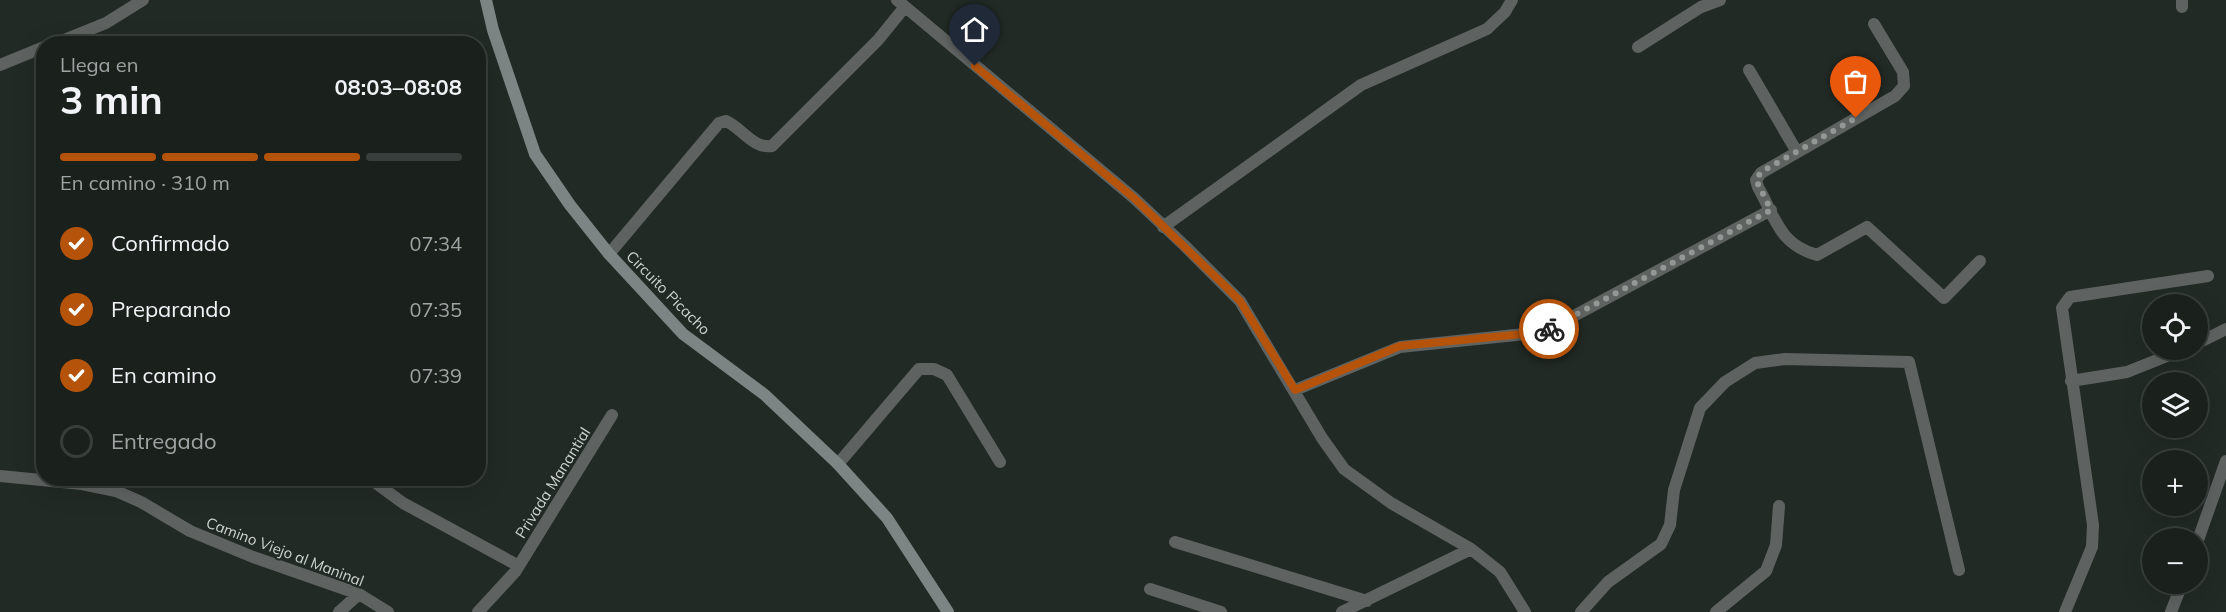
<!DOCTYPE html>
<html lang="es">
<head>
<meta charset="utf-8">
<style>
  body { margin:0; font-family:Mulish,sans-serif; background:#272d29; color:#f1f3f6; height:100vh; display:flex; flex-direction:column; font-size:22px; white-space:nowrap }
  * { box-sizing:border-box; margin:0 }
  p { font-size:20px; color:#9fa3a3 }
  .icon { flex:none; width:33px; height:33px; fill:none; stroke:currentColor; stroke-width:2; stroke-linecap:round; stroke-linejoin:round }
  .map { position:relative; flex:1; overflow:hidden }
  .drawer { position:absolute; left:36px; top:36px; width:450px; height:450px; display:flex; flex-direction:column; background:#1a201c; border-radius:24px; box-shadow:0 6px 24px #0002,0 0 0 2px #383e3b }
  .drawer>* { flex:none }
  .controls { position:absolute; left:2142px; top:294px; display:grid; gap:12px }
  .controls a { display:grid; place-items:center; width:66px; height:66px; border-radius:50%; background:#1a201c; box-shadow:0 6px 24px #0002,0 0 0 2px #383e3b; font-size:30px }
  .pin { position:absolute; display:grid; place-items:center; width:51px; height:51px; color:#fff; margin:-62px -26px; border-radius:50% 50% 50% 0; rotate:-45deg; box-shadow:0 0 6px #0007 }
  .pin .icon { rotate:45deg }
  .courier { position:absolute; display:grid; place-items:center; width:60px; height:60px; margin:-30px; border:4px solid #b45309; border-radius:50%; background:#fff; color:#222; box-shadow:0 2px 8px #0007 }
  .overview em { font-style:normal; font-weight:700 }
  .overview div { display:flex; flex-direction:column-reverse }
  .overview { display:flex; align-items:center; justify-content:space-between; height:102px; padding:0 24px }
  h1 { font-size:39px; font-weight:700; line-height:45px }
  .bar { display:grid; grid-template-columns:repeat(4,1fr); gap:9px 6px; align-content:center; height:72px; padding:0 24px }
  .bar i { height:8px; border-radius:4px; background:#383e3b }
  .bar .active { background:#b45309 }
  .bar p { grid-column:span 4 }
  ol { padding:0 24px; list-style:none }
  li { display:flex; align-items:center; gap:18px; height:66px }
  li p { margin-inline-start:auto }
  li .icon { padding:6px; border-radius:50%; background:#b45309; color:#fff; stroke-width:4 }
  li:last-child { color:#9fa3a3 }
  li i { width:33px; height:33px; border:3px solid #383e3b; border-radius:50% }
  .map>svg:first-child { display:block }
</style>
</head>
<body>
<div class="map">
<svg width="2226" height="612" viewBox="0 0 2226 612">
  <rect width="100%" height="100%" fill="#222a25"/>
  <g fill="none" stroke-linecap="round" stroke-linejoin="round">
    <path stroke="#5e6362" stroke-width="12" d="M897,0L1134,198L1185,246L1240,301L1322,438L1344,469L1391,503L1471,549L1500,572L1525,612
      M2182,7V0
      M1874,24L1903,72L1904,86L1895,96L1761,173L1756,180L1758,187C1776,219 1779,244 1817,255L1867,227L1944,298L1980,261
      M54,44L106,23L143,0
      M1638,47L1701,7L1720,0
      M0,65L44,47
      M1749,70L1797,152
      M1163,227L1361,85L1487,29L1505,12L1512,0
      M609,254L719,123L726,121C742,128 753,149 772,146L878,40L904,8
      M2198,343L2226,329
      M2071,381L2127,372L2182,350
      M1295,390L1400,347L1544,332L1771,210
      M838,464L919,369H934L947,375L1000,462
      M0,476L82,484L116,491L141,502L190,531L253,557L359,594L388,612
      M369,478L403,503L519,566
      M2198,540L2226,461
      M1175,542L1367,601
      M1150,589L1221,612
      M339,612L359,594
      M478,612L515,572L612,415
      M1342,612L1471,549
      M1581,612L1608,582L1661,544L1670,525L1674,490L1700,408L1725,382L1755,363L1785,359L1909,362L1959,570
      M1716,612L1766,571L1776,545L1779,506
      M2065,612L2092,547L2093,525L2062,308L2070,297L2208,276
      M2171,612L2182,584"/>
    <path stroke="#7d8584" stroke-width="12" d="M486,0L493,30L535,154L570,205L609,254L683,334L765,395L838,464L887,518L948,612"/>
  </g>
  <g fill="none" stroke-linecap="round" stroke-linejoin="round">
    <path stroke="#929894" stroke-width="6" stroke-dasharray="0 10.8" d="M1549,329L1771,210L1756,180L1761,172L1856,118"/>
    <path stroke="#b45309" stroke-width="8" d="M975,66L1134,198L1226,287L1240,301L1295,390L1400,346L1544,332L1549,329"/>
  </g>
  <g text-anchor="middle" stroke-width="4.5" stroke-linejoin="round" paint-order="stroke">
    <g font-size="15" fill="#ced3d0" stroke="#222a25">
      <text transform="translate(668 293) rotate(45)" y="5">Circuito Picacho</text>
      <text transform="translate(553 483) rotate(-58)" y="5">Privada Manantial</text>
      <text transform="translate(285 552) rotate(21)" y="5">Camino Viejo al Maninal</text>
    </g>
  </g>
</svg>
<div class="controls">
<a><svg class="icon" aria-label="locate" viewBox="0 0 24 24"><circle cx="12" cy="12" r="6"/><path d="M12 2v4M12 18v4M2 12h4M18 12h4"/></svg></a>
<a><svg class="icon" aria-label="layers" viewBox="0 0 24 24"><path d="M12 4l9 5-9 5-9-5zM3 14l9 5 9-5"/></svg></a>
<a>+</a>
<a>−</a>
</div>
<div class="pin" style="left:1856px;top:118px;background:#ea580c"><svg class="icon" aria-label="bag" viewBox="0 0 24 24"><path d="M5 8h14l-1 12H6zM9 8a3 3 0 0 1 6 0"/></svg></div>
<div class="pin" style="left:975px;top:66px;background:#1f2937"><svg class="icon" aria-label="home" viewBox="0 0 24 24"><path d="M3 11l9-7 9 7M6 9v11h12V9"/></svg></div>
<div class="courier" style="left:1549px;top:329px"><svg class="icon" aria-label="bike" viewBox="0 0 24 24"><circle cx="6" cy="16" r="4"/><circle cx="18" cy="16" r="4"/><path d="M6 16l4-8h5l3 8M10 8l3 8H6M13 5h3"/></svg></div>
<section class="drawer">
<div class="overview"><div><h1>3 min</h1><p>Llega en</p></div><em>08:03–08:08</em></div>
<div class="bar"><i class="active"></i><i class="active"></i><i class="active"></i><i></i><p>En camino · 310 m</p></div>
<ol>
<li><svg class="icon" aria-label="check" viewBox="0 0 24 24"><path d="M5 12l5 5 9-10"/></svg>Confirmado<p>07:34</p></li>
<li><svg class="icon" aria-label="check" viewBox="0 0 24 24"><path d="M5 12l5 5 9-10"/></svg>Preparando<p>07:35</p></li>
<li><svg class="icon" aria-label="check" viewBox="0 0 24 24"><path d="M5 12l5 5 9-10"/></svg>En camino<p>07:39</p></li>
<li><i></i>Entregado</li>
</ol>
</section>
</div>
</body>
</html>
